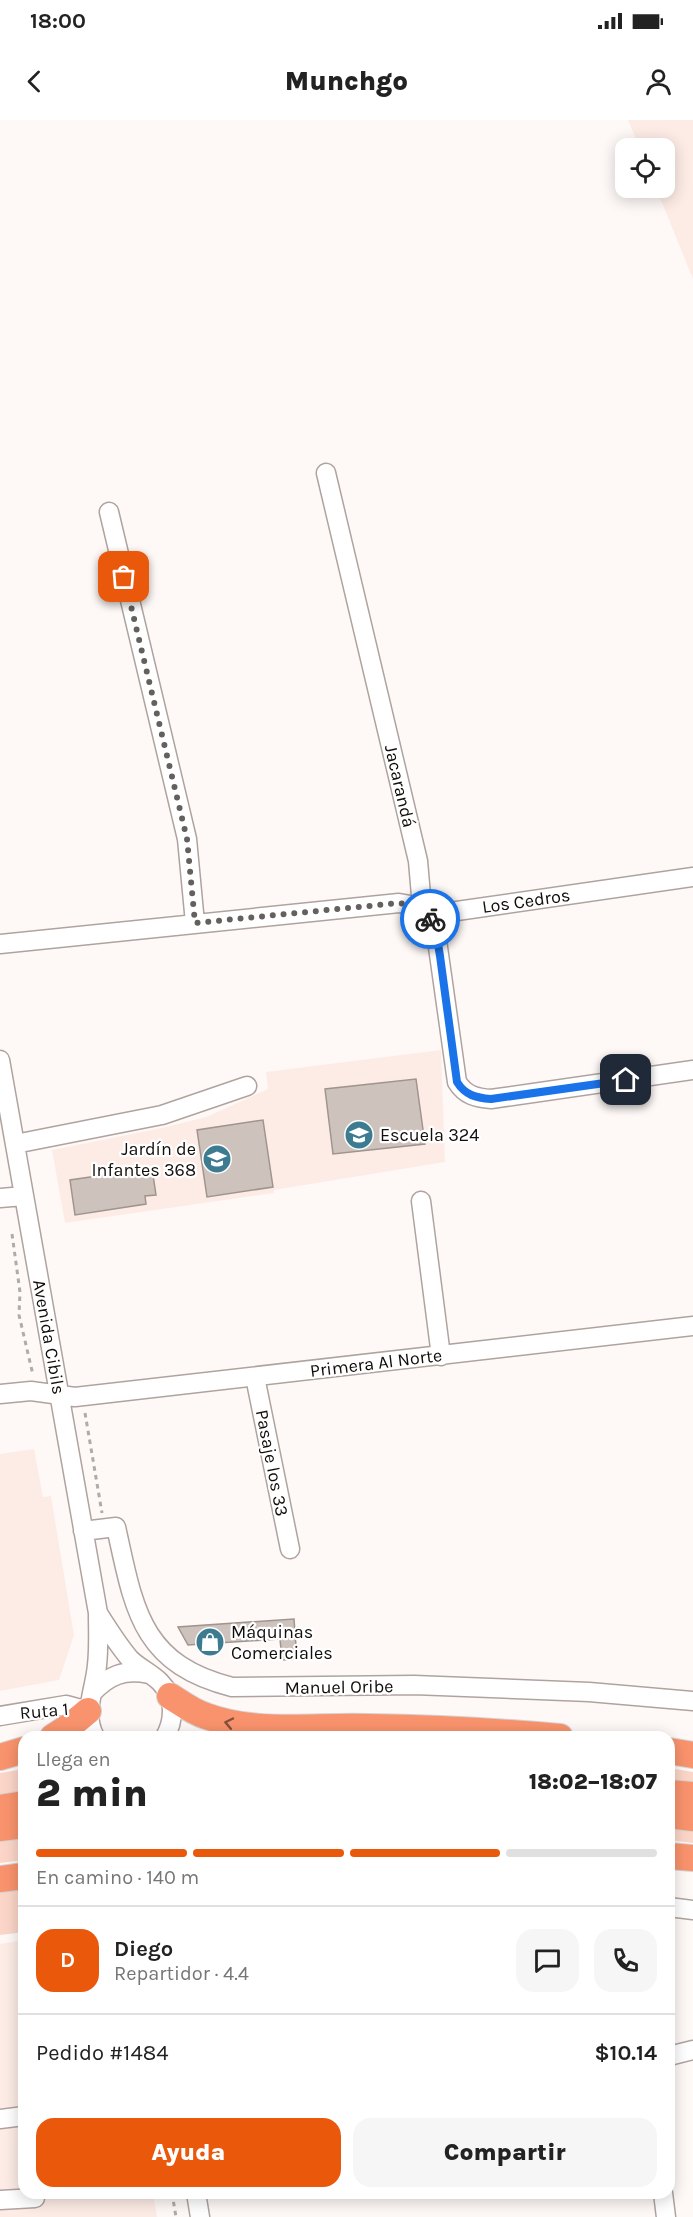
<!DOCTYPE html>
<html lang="es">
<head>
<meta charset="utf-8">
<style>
  body { margin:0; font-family:Karla,sans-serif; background:#f6f6f6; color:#222; height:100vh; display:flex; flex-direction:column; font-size:22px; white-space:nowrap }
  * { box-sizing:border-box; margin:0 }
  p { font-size:20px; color:#767676 }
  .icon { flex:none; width:33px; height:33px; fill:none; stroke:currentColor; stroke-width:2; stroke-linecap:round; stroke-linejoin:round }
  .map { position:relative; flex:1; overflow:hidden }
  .panel { position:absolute; left:18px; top:1611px; width:657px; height:468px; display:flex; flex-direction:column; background:#fff; border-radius:18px; box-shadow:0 3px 15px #0003 }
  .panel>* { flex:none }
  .tools { position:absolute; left:615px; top:18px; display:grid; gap:12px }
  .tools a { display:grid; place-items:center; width:60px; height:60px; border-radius:12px; background:#fff; box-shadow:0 3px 15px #0003; font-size:30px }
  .pin { position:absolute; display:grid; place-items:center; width:51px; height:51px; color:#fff; margin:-26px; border-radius:12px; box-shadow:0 3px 9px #0006 }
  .courier { position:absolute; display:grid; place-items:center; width:60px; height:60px; margin:-30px; border:4px solid #1a73e8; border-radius:50%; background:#fff; color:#222; box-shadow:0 2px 8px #0007 }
  .summary em { font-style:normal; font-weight:800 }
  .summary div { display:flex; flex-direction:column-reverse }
  .summary { display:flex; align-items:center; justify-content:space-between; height:102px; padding:0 18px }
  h1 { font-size:39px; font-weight:800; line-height:45px }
  .bar { display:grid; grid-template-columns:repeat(4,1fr); gap:9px 6px; align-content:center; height:72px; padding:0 18px }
  .bar i { height:8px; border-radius:4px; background:#e0e0e0 }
  .bar .current { background:#ea580c }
  .bar p { grid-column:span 4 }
  .line { display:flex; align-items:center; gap:15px; padding:0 18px; border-top:2px solid #e0e0e0 }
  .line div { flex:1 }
  .round { display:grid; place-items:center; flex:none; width:63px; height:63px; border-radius:18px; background:#f6f6f6 }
  .button { display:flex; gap:12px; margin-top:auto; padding:12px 18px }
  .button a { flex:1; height:69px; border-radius:18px; background:#ea580c; color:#fff; font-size:24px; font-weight:800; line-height:69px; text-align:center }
  .button a+a { background:#f6f6f6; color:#222 }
  .status { display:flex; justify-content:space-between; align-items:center; height:42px; padding:0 30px; background:#fff; direction:ltr }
  .status svg { height:16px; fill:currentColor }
  header { display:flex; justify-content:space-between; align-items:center; height:78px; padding:0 18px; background:#fff; font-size:27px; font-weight:800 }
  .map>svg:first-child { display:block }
</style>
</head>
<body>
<div class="status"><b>18:00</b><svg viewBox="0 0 49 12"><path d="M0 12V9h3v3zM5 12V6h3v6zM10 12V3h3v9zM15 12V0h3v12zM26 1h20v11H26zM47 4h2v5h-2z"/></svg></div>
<header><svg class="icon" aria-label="back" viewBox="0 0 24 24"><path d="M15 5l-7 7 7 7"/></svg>Munchgo<svg class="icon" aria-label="person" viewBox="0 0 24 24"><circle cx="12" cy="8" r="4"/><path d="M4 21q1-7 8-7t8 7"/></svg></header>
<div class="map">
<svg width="693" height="2097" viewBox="0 0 693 2097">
  <rect width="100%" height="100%" fill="#fef9f7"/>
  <path fill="#fdece6" d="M628,0H693V159L656,68H664V28H640Z
    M441,930L445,1042L274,1070V1073L65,1103L52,1030L166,1007L206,997L268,969L266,952Z
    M34,1329L43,1377L51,1376L74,1515L59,1560L0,1571V1334Z
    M24,1820V2073H153L157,2097H0V1824Z"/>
  <path fill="#fbd6c8" d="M669,1648L693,1652V1664L669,1661Z
    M24,1649V1673L0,1676V1653Z
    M669,1708L693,1712V1723L669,1720Z
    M24,1717V1740L0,1743V1721Z
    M24,1769V1812L0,1815V1771Z"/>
  <path fill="#cec2bd" stroke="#a0948f" stroke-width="1.5" d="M416,959L425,1024L333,1034L325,969Z
    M263,1000L273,1067L207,1077L197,1010Z
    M152,1048L156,1075L145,1076L146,1084L75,1095L70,1060Z
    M294,1499L297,1539L282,1540L280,1519L188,1525L178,1507Z"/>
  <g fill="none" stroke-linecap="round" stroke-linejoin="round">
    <g stroke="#b0a39f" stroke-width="21">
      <path id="minor" d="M326,353L418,741L422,787L435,806L457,962C465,975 476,978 491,979L693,950
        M109,392L187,719L195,803
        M0,824L399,783L450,792L693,757
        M0,940L98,1493C98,1510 99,1528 97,1545C95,1570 82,1593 95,1617
        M15,1024L162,995L247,966
        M0,1078L24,1076
        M421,1081L441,1236
        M255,1257L290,1429
        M0,1274L31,1271L75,1277L693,1206
        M83,1411L116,1407C134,1488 140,1544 232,1567L414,1565L589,1572L693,1581
        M98,1493C108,1509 118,1525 130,1539C139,1548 151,1553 160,1562C175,1577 175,1599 165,1617
        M92,1573C109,1555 124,1549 149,1554
        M0,1596L66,1585L88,1591
        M669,1787L693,1790
        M669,1936L693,1930
        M0,1999L24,1996
        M196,2073L200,2097
        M663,2073L666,2097
        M0,2080L35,2078"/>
    </g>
    <g stroke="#d4d3d3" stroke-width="28">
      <path id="highway" d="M170,1576C181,1583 193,1592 206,1596C257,1615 315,1605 368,1607C432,1608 496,1611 560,1617
        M53,1617L70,1606L88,1591
        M669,1631L693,1635
        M0,1637L24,1630
        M669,1673L693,1675
        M0,1688L24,1684
        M669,1695L693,1698
        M0,1708L24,1705
        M669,1736L693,1738
        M0,1759L24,1756"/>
    </g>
    <path stroke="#afaba9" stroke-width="3" stroke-dasharray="4.5 4.5" stroke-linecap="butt" d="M12,1114L20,1172L19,1195L33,1255
      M85,1293L102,1393
      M172,2073L176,2097"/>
    <use href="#minor" stroke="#fff" stroke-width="18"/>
    <use href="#highway" stroke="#f9936d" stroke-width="26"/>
  </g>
  <defs><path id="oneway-chevron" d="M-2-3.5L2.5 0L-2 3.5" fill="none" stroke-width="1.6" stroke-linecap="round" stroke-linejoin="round" transform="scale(1.5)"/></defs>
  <use stroke="#85503c" href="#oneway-chevron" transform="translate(229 1603) rotate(-168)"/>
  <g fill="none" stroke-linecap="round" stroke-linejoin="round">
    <path stroke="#64605e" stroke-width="6" stroke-dasharray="0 10.8" d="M124,457L187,719L195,803L399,783L422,787L430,799"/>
    <path stroke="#1a73e8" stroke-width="8" d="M430,799L435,806L440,836L457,962C465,975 476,978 491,979L626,960"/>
  </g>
  <defs>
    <g id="school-disc" transform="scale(1.5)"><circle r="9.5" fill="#3d7c90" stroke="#fff"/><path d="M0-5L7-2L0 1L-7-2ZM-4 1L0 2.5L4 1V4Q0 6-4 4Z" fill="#fff"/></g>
    <g id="shop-disc" transform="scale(1.5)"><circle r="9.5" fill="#3d7c90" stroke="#fff"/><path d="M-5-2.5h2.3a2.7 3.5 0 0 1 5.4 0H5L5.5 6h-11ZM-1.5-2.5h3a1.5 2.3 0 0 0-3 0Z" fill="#fff"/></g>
  </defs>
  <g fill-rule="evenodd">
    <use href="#school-disc" x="359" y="1015"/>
    <use href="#school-disc" x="217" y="1039"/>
    <use href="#shop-disc" x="210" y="1522"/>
  </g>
  <g text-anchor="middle" stroke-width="4.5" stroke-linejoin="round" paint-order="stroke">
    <g font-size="18" fill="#110d0b" stroke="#fff">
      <text transform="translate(400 666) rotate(77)" y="6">Jacarandá</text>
      <text transform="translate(526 781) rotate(-8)" y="6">Los Cedros</text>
      <text transform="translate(49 1217) rotate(80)" y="6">Avenida Cibils</text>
      <text transform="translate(376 1243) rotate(-7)" y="6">Primera Al Norte</text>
      <text transform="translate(272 1343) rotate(79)" y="6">Pasaje los 33</text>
      <text transform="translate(339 1567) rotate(-1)" y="6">Manuel Oribe</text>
      <text transform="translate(44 1591) rotate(-5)" y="6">Ruta 1</text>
    </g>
    <g font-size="18" fill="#110d0b" stroke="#fff" text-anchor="start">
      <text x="380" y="1021">Escuela 324</text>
      <text x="196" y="1035" text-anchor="end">Jardín de<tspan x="196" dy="21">Infantes 368</tspan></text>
      <text x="231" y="1518">Máquinas<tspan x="231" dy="21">Comerciales</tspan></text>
    </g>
  </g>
</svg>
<div class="tools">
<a><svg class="icon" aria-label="locate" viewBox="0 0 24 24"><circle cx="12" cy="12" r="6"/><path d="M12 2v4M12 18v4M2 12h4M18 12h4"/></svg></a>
</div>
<div class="pin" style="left:124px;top:457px;background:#ea580c"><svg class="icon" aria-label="bag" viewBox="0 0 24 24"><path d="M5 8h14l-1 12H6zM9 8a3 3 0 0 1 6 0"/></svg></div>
<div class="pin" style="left:626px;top:960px;background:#1f2937"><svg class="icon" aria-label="home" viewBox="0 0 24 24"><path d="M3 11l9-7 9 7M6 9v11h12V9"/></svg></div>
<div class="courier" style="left:430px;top:799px"><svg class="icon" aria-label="bike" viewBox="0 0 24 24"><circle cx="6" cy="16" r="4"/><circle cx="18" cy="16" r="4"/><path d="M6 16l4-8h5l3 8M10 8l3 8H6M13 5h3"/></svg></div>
<section class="panel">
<div class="summary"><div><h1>2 min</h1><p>Llega en</p></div><em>18:02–18:07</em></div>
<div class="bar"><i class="current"></i><i class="current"></i><i class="current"></i><i></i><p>En camino · 140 m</p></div>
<div class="line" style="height:108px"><b class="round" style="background:#ea580c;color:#fff">D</b><div><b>Diego</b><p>Repartidor · 4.4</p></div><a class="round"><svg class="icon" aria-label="chat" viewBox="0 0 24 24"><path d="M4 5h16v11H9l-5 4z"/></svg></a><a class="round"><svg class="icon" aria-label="phone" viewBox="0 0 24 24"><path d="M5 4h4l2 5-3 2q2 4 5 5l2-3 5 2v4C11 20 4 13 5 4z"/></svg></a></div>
<div class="line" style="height:78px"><div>Pedido #1484</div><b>$10.14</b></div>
<div class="button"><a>Ayuda</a><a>Compartir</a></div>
</section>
</div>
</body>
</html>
